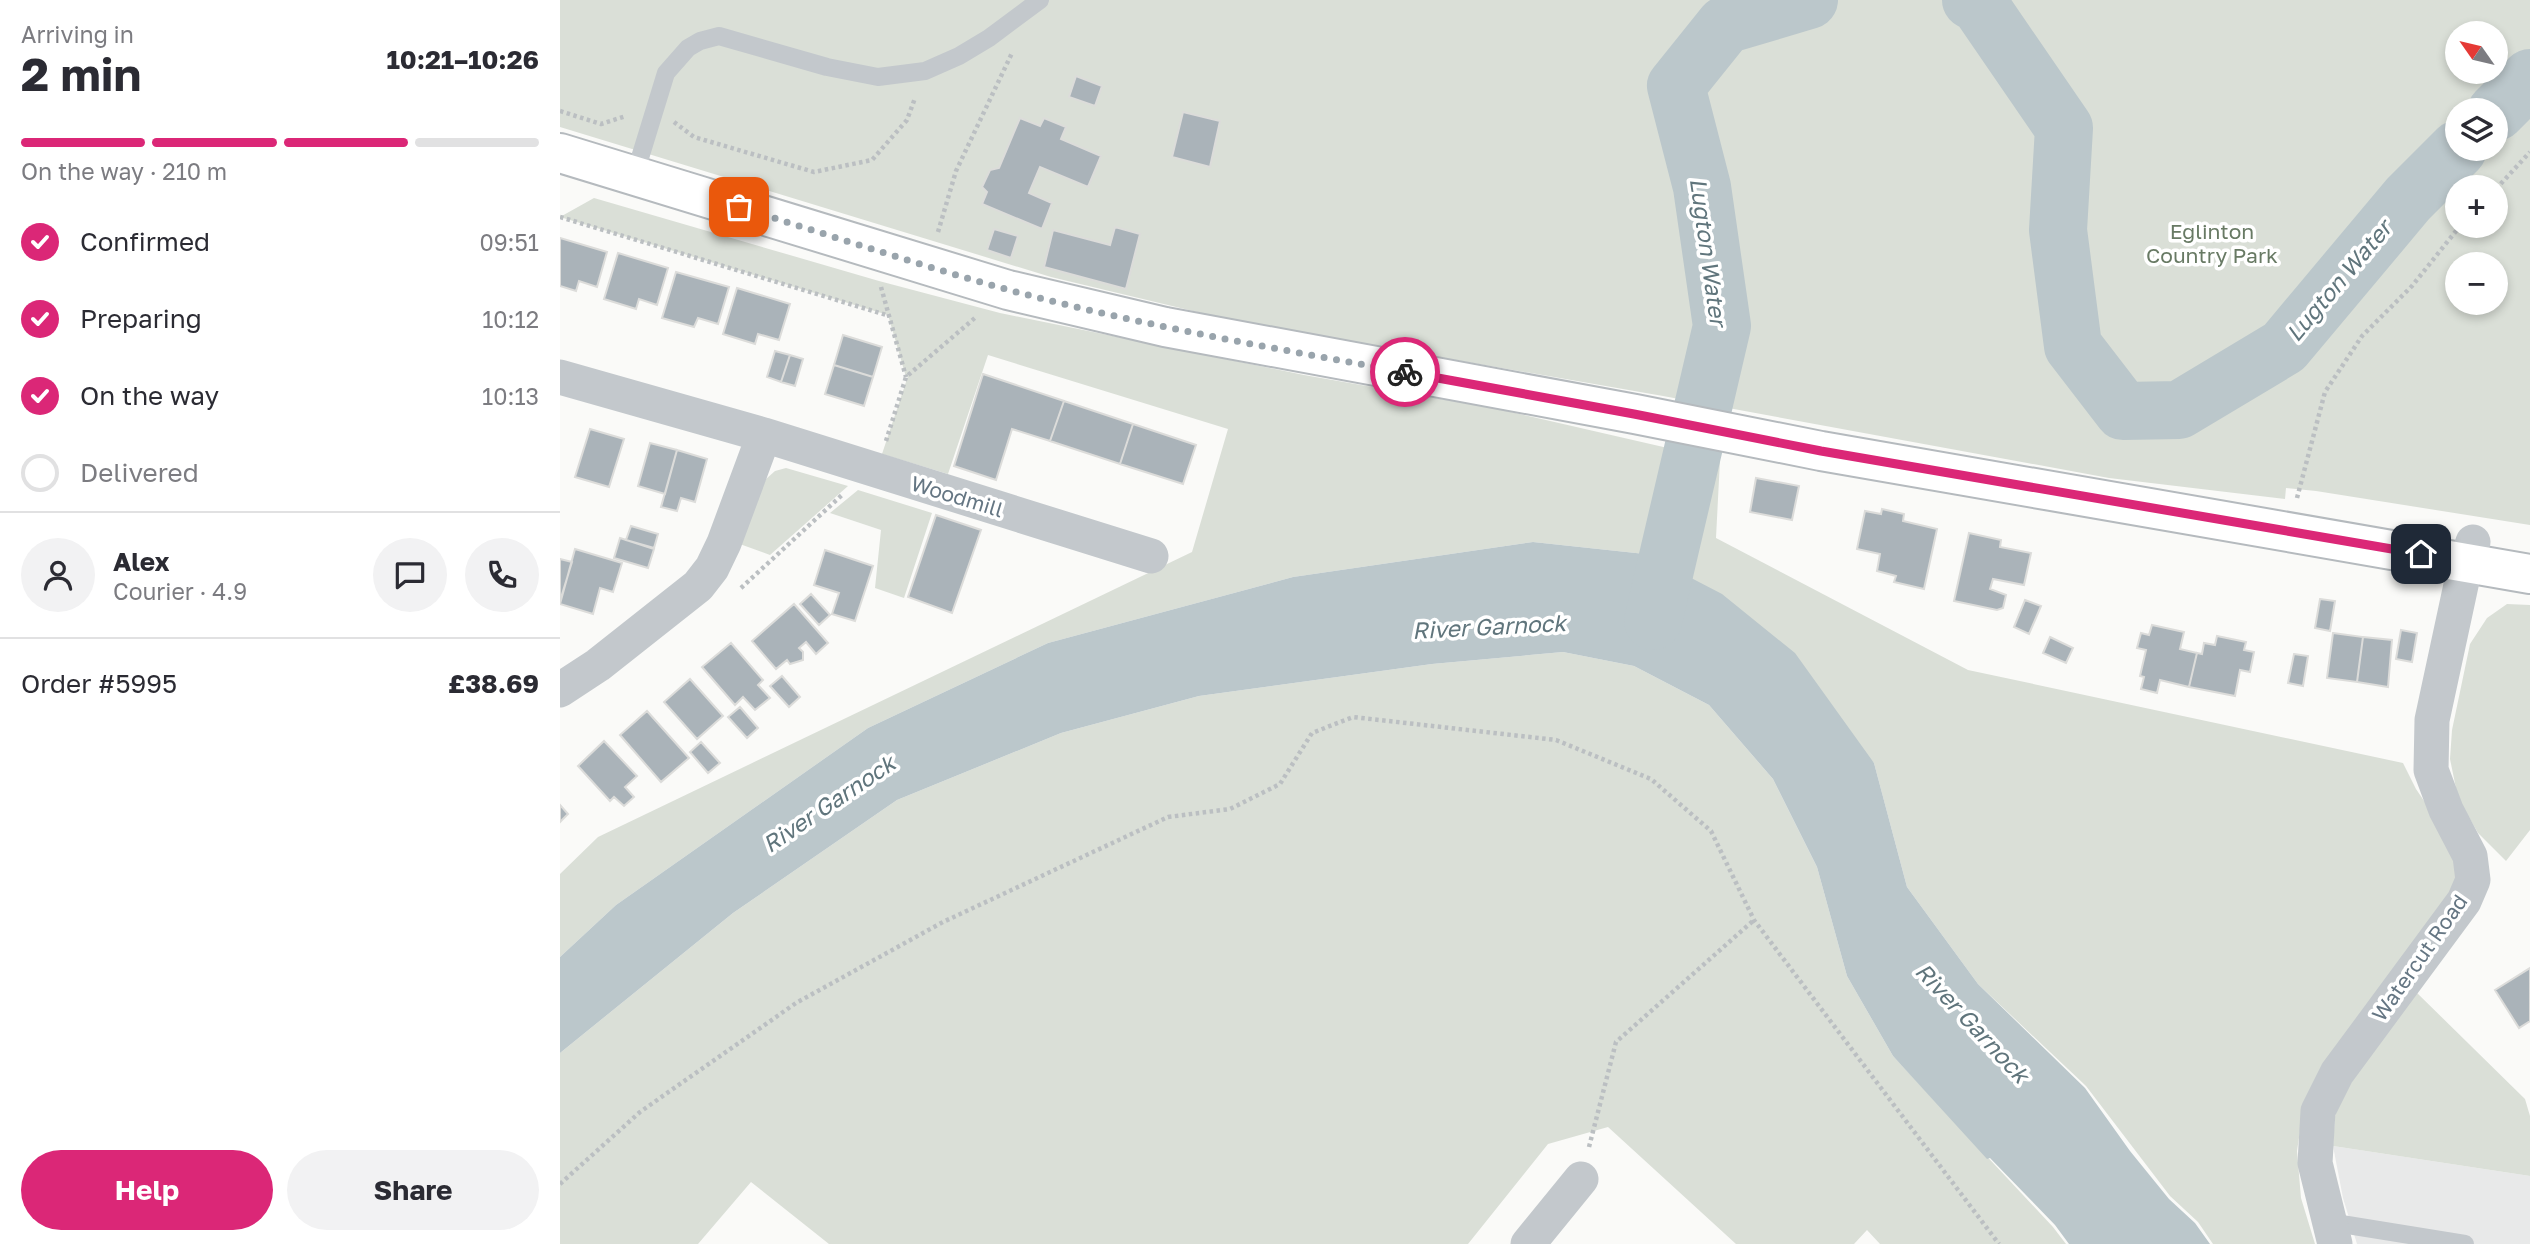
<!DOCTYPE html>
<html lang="en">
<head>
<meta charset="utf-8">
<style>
  body { margin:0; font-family:"Golos Text",sans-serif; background:#f2f2f3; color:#2b2b33; height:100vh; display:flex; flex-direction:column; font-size:26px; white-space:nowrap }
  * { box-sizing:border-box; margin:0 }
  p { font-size:23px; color:#7c7c81 }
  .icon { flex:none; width:38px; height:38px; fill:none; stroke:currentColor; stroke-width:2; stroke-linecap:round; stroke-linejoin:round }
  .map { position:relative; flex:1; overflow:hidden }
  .details { display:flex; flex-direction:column; background:#fff; width:560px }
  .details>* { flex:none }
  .needle { width:46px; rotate:304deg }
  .controls { position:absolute; left:1885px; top:21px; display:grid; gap:14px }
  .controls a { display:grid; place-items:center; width:63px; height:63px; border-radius:50%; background:#fff; box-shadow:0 4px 10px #0003; font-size:35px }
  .pin { position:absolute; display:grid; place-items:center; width:60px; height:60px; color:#fff; margin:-30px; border-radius:14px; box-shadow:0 4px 10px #0006 }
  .courier { position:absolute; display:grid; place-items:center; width:70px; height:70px; margin:-35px; border:5px solid #db2777; border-radius:50%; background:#fff; color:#222; box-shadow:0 2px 9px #0007 }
  .summary em { font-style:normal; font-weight:700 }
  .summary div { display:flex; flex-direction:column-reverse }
  .summary { display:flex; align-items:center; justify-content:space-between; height:119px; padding:0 21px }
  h1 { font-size:46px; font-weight:700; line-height:52px }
  .bar { display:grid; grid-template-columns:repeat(4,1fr); gap:10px 7px; align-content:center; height:84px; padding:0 21px }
  .bar i { height:9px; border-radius:5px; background:#e1e1e2 }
  .bar .current { background:#db2777 }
  .bar p { grid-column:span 4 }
  .line { display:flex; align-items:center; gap:18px; padding:0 21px; border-top:2px solid #e1e1e2 }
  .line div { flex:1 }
  .round { display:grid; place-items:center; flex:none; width:74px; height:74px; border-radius:37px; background:#f2f2f3 }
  ol { padding:0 21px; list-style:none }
  li { display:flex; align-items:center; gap:21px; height:77px }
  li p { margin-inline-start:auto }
  li .icon { padding:7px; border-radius:50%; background:#db2777; color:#fff; stroke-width:4 }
  li:last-child { color:#7c7c81 }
  li i { width:38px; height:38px; border:4px solid #e1e1e2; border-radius:50% }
  .button { display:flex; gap:14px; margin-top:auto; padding:14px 21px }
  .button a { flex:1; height:80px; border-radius:42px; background:#db2777; color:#fff; font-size:28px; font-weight:700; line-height:80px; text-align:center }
  .button a+a { background:#f2f2f3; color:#2b2b33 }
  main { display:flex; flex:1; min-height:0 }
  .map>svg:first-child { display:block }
</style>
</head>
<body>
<main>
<section class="details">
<div class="summary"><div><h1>2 min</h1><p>Arriving in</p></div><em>10:21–10:26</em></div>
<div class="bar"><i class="current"></i><i class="current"></i><i class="current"></i><i></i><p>On the way · 210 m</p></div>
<ol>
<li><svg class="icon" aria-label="check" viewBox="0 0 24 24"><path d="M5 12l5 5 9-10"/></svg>Confirmed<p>09:51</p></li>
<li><svg class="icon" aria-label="check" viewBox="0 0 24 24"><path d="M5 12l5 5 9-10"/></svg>Preparing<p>10:12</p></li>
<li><svg class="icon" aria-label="check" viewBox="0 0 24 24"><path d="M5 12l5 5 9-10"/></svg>On the way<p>10:13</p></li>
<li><i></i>Delivered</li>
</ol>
<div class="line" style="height:126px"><a class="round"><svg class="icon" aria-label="person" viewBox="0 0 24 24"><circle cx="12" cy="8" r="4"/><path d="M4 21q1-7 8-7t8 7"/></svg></a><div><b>Alex</b><p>Courier · 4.9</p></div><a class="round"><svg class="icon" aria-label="chat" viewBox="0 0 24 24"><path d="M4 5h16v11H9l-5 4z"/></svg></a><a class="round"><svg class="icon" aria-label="phone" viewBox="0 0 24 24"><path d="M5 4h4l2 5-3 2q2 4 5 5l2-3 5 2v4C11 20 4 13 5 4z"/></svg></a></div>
<div class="line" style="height:91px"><div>Order #5995</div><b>£38.69</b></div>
<div class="button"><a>Help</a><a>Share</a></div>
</section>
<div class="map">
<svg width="1970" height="1244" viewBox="0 0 1970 1244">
  <rect width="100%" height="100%" fill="#fafaf8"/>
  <path fill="#e8e9e9" d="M1773,1146L1970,1176V1244H1797L1783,1198Z"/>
  <path fill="#dadfd7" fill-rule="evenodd" d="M0,0H1970V525L1756,491L1726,488L1725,499L1549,478L1103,396L683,323L491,277L0,127ZM1897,33H1936V72H1897ZM1897,110H1936V149H1897ZM1897,187H1936V226H1897ZM1897,264H1936V303H1897Z
    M34,198L319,281L440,313L744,375L938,409L1160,460L1156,538L1408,670L1843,763L1856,789L1891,841L1902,882L1743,1110L1737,1151L1741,1198L1755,1244H1653L1638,1222L1610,1196L1526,1086L1418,984L1347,887L1314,763L1085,554L973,542L733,577L488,643L308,728L56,905L0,957V874L38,837L632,552L668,429L428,355L388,474L322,454L348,376L346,377L328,315L0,217Z
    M226,468L288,486L210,555L177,543L206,479L215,471Z
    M298,490L372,513L344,598L315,588L321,530L270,513Z
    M1947,604L1970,605V830L1946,861L1918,833L1898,798L1890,759L1892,730L1910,644L1927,618Z
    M1003,652L1074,666L1149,705L1213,779L1257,867L1287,976L1333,1056L1493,1227L1506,1244H1320L1307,1230L1294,1244H1176L1048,1127L988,1144L908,1244H269L191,1182L138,1244H0V1053L173,913L337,800L501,733L639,696L872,664Z
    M1854,990L1965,1099L1970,1116V1176L1773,1146L1775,1116L1784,1089Z"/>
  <path fill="#bbc7cb" d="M973,542L1085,554L1162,594L1235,653L1314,763L1347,887L1418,984L1525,1088L1570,1151L1609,1199L1635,1223L1650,1244H1509L1495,1225L1430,1158L1427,1159L1333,1056L1287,976L1257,867L1213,779L1149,705L1074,666L1003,652L872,664L639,696L501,733L337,800L173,913L0,1053V957L56,905L308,728L488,643L733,577Z"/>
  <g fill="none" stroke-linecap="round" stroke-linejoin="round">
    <path stroke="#bbc7cb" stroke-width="58" d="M1411,0L1419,4L1504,128L1498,230L1513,346L1563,411L1619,410L1724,347L1848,199L1898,149
      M1936,112L1970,78
      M1093,621L1162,326L1142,187L1116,86L1165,25L1249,0"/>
  </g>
  <path fill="#aab3b9" stroke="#dcdcda" stroke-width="2" d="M516,76L542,86L535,106L509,97Z
    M623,112L660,121L650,167L612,157Z
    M460,118L480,126L484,118L506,127L501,139L541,156L528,187L480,167L469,193L492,203L482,229L422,204L427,192L422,187L430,170L439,168Z
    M555,227L580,234L566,289L484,267L493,230L550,245Z
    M434,229L458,236L451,258L427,250Z
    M0,238L47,252L37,287L19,281L16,291L0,286Z
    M58,253L108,268L97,305L79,299L76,309L44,299Z
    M116,272L169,287L158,324L138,318L134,327L102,318Z
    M177,288L230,304L219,340L198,334L195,344L163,334Z
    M283,335L322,347L313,377L274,365Z
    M215,351L230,355L221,382L207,377Z
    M230,355L243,359L235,386L221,382Z
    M274,365L313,377L304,406L265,394Z
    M423,374L504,401L490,441L452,429L436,480L394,466Z
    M504,401L573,424L560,464L490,441Z
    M573,424L636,445L623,484L560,464Z
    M30,429L64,439L49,487L15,477Z
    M90,443L117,450L105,494L78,486Z
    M117,450L147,459L135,502L121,498L117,511L101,507Z
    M1196,478L1239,486L1232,520L1190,512Z
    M1322,509L1344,514L1343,521L1377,529L1364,589L1334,582L1336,576L1317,571L1320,554L1297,549L1305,511L1321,514Z
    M376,515L421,530L392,613L348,597Z
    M71,526L98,534L94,548L66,540Z
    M1409,533L1441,540L1440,547L1471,553L1464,585L1433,579L1430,589L1446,595L1443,608L1437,610L1394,601Z
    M60,538L94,549L88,568L54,558Z
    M15,549L62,563L53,592L40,588L33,614L0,604Z
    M265,550L313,566L295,621L272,614L279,593L254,585Z
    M0,559L12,562L0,601Z
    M251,594L270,615L259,625L240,604Z
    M1760,599L1775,601L1770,631L1755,628Z
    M1465,600L1481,606L1469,634L1454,627Z
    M234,604L268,643L256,654L246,642L239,648L243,652V660L230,664L227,660L216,669L192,641Z
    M1592,625L1624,632L1620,649L1637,653L1629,687L1600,680L1597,693L1581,689L1584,677L1580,676L1586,650L1577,648L1581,633L1589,635Z
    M1841,630L1857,633L1852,662L1836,659Z
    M1773,633L1803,637L1797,682L1767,678Z
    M1657,636L1686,642L1684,650L1694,652L1690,672L1680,670L1675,696L1629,687L1637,653L1642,654L1644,643L1655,645Z
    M1490,637L1513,648L1506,663L1483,653Z
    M1803,637L1832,640L1828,687L1797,682Z
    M171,643L203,680L198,685L210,698L195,710L183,697L175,705L142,667Z
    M1734,654L1748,656L1743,686L1728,683Z
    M222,676L240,697L229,707L210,686Z
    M130,679L163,716L137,739L104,702Z
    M180,707L198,728L187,738L168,717Z
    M87,711L129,758L101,782L60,735Z
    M44,741L77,776L65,787L74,797L64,806L54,797L50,801L18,766Z
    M141,742L160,763L148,773L130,752Z
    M0,805L8,814L0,822Z
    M1970,968V1021L1959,1028L1935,990Z"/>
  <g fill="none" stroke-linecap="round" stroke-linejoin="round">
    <g stroke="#b5babe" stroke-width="42">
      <path id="primary" d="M0,153L448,290L605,327L1075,414L1261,451L1970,574"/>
    </g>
    <path stroke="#bbbfc2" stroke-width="4.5" stroke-dasharray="3.5 3.5" stroke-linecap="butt" d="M0,111L41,124L66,116
      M114,122L134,137L254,172L312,160L347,120L355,98
      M1936,189L1970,152
      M0,217L330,316
      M378,232L396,171L452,53
      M321,287L346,377
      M326,441L346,377L416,317
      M1737,498L1765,392L1802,336L1852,286L1900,226
      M181,588L283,494
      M1029,1147L1056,1042L1194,920
      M0,1184L80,1112L236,1003L383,922L608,817L670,809L720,784L752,733L793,717L996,740L1091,779L1151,831L1194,920L1439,1244"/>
    <path stroke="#c3c8cc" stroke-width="18" d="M75,174L106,73L128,48L140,41L159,36L267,67L318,77L365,71L399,56L429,38L480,0
      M1769,1222L1905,1244"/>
    <path stroke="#c3c8cc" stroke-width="35" d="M0,377L204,435L591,556
      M0,690L38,665L138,586L152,568L164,543L204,435
      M968,1244L1021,1179
      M1775,1244L1755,1163L1758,1111L1777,1073L1904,901L1913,880L1910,856L1886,810L1871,770L1872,720L1906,562L1913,542"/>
    <use href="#primary" stroke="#fff" stroke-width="38"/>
  </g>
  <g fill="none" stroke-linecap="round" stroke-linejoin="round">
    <path stroke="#99a4ac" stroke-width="7" stroke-dasharray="0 12.6" d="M179,207C269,235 358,265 449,290C579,325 712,348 845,372"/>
    <path stroke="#db2777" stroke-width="9" d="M845,372L1074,414L1261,451L1861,554"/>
  </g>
  <g text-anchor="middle" stroke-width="7" stroke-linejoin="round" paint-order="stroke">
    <g font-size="21" fill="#687a64" stroke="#fff">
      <text x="1652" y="239">Eglinton<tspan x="1652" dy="24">Country Park</tspan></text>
    </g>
    <g font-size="21" fill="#657683" stroke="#fff">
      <text transform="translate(397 497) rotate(17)" y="7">Woodmill</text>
      <text transform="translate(1860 958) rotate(-55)" y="7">Watercut Road</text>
    </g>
    <g font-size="23" font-style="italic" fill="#60757c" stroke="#fff">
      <text transform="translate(1148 252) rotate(82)" y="8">Lugton Water</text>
      <text transform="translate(1779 281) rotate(-50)" y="8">Lugton Water</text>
      <text transform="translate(929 627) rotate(-3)" y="8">River Garnock</text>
      <text transform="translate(269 804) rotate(-34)" y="8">River Garnock</text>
      <text transform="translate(1412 1023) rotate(47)" y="8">River Garnock</text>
    </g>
  </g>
</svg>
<div class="controls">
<a><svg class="needle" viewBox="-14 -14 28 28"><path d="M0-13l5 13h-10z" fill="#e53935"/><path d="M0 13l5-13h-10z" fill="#7c7c81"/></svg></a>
<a><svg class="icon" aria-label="layers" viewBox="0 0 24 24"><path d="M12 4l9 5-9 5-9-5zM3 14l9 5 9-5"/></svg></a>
<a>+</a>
<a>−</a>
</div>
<div class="pin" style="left:179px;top:207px;background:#ea580c"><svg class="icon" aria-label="bag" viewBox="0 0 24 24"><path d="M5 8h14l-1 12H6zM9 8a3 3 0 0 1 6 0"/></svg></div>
<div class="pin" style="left:1861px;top:554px;background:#1f2937"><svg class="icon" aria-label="home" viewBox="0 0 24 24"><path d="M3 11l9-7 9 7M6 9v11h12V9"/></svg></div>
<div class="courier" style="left:845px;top:372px"><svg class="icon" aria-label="bike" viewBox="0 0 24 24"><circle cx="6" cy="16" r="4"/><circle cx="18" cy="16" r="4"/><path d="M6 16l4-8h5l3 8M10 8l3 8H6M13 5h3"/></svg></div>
</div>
</main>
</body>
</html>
